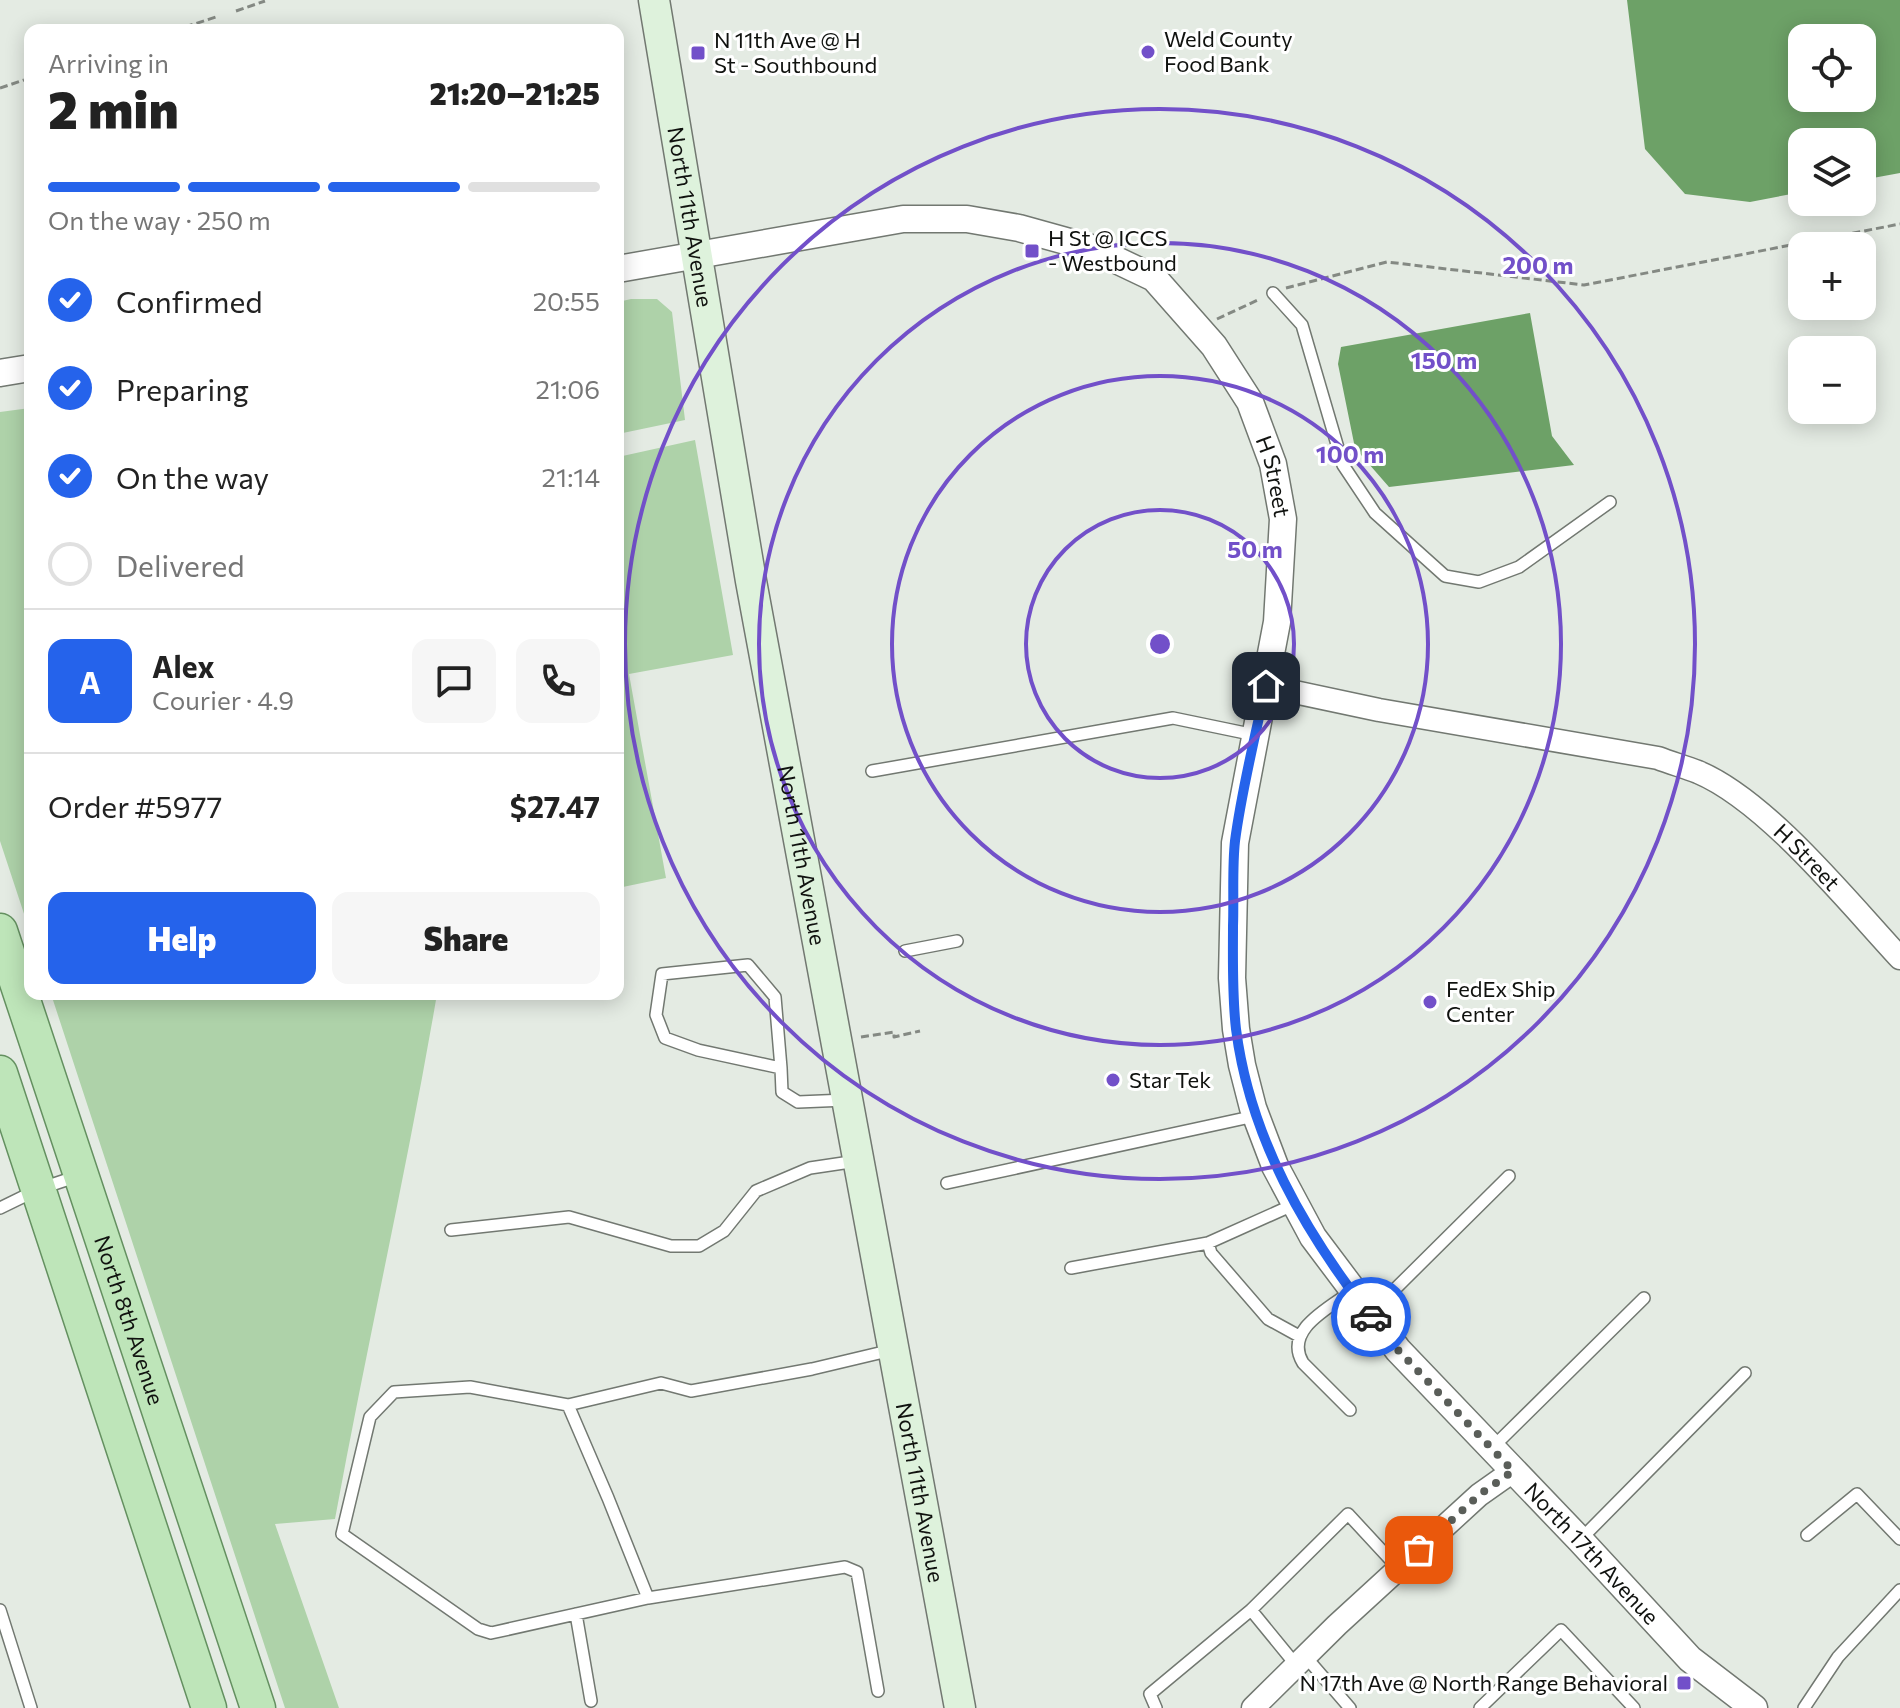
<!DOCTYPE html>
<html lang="en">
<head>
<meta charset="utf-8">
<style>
  body { margin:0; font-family:Commissioner,sans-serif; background:#f6f6f6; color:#222; height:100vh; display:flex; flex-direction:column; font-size:30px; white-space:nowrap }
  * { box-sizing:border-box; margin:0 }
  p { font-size:26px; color:#767676 }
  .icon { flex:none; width:44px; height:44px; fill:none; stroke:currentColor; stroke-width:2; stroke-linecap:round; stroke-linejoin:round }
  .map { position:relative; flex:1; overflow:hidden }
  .details { position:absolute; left:24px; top:24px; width:600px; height:976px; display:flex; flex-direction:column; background:#fff; border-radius:16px; box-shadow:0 4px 20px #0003 }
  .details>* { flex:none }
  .tools { position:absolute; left:1788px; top:24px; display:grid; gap:16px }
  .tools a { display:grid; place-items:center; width:88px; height:88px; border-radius:16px; background:#fff; box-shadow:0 4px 20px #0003; font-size:40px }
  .pin { position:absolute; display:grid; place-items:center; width:68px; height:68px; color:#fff; margin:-34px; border-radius:16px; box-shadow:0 4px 12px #0006 }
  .courier { position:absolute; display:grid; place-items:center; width:80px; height:80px; margin:-40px; border:6px solid #2563eb; border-radius:50%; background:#fff; color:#222; box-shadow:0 2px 10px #0007 }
  .headline em { font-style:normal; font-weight:800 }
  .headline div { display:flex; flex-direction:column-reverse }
  .headline { display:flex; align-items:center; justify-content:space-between; height:136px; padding:0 24px }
  h1 { font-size:52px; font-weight:800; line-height:60px }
  .bar { display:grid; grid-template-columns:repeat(4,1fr); gap:12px 8px; align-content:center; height:96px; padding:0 24px }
  .bar i { height:10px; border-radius:6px; background:#e0e0e0 }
  .bar .selected { background:#2563eb }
  .bar p { grid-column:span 4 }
  .line { display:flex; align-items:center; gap:20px; padding:0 24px; border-top:2px solid #e0e0e0 }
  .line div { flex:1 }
  .round { display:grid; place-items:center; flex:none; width:84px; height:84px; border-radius:16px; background:#f6f6f6 }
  ol { padding:0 24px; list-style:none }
  li { display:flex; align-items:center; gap:24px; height:88px }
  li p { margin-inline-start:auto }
  li .icon { padding:8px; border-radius:50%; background:#2563eb; color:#fff; stroke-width:4 }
  li:last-child { color:#767676 }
  li i { width:44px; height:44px; border:4px solid #e0e0e0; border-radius:50% }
  .primary-button { display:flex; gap:16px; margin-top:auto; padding:16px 24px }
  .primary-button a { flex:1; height:92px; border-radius:16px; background:#2563eb; color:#fff; font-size:32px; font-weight:800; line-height:92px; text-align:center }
  .primary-button a+a { background:#f6f6f6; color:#222 }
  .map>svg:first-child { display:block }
</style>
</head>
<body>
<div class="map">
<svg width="1900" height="1708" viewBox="0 0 1900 1708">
  <rect width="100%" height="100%" fill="#e4ebe3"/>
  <path fill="#aed2a9" d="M631,299H657L672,312L685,420L618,434V302Z
    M30,408V932L0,841V412Z
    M695,440L733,655L629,674L666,878L618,888V457Z
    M51,994H437C407,1170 367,1344 335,1519L275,1524L339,1708H285Z"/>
  <path fill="#6da167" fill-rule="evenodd" d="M1627,0H1900V173L1862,180V142H1802V192L1750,202L1685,194L1645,149ZM1802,38H1862V98H1802Z
    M1530,313L1552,436L1574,465L1389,487L1355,448L1338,364L1341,347Z"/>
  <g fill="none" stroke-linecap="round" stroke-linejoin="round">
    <g stroke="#727871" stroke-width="14">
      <path id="service" d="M1273,293L1302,325L1343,465L1375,513L1445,576L1479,582L1519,567L1610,502
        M872,771L1173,718L1255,735
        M905,951L957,941
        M781,1068L775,997L748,965L662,974L656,1015L665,1038L698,1050L781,1068L782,1092L798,1102L846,1100
        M947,1183L1255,1116
        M0,1208L39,1189L78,1176
        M451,1230L569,1217L671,1246H699L724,1231L756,1191L810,1168L857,1161
        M1208,1243L1211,1253L1268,1319L1299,1336
        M1071,1268L1208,1243L1295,1204
        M1368,1311L1388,1296L1509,1176
        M568,1405L470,1387L394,1392L370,1417L342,1534L478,1629L491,1633L648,1598L608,1498L568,1405L661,1383L691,1391L812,1369L892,1350
        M1350,1410L1303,1363C1283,1330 1329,1308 1352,1291
        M1492,1448L1644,1298
        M1807,1535L1857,1494L1900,1539
        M1581,1539L1745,1373
        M648,1598L845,1567L857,1572L878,1691
        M0,1610L31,1708
        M1251,1610L1296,1665
        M576,1614L591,1701
        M1305,1656L1350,1708
        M1156,1708L1150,1694L1251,1610L1348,1514L1398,1568
        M1480,1708L1561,1630L1634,1708
        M1804,1708L1838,1657L1900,1590"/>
    </g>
    <g stroke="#727871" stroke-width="25">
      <g id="minor">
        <path id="s1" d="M1266,686L1379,710L1658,758C1671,763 1685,767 1698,772C1767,801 1848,902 1900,958"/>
        <path d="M1253,1708L1337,1625L1479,1495L1513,1471"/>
      </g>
    </g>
    <g stroke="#727871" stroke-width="29">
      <g id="tertiary">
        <path id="s2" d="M618,269L903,219H967L1019,228L1091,248L1154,278L1214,346L1250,402L1273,464L1283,519L1277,622L1235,843L1232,978L1236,1029L1242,1065L1253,1108L1275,1166L1313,1237L1398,1350L1580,1540L1690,1659L1754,1708"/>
        <path d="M0,373L30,368"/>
      </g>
    </g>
    <g stroke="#727871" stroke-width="33">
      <g id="secondary">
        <path id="s3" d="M654,0L751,581L960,1708"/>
      </g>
    </g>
    <g stroke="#649060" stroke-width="37">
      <g id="primary">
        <path id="s4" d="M0,931L258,1708"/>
        <path d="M0,1073L209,1708"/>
      </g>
    </g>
    <path stroke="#848983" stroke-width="3" stroke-dasharray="8 4" stroke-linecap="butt" d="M236,11L265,1
      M185,27L216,17
      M0,88L24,80
      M1286,288L1387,262L1584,285L1900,224
      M1217,319L1260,299
      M861,1037L894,1032V1037L920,1031"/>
    <use href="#service" stroke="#fff" stroke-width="11"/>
    <use href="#minor" stroke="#fff" stroke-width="22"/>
    <use href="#tertiary" stroke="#fff" stroke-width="26"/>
    <use href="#secondary" stroke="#def2dc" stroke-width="30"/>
    <use href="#primary" stroke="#bee5b9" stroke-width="34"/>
  </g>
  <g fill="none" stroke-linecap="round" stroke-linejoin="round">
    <path stroke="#5a5e59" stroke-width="8" stroke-dasharray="0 14.4" d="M1371,1317L1398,1350L1513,1471L1479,1495L1419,1550"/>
    <path stroke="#2563eb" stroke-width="10" d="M1266,686C1255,737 1242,788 1235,841C1232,868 1234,898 1233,926C1233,960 1232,995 1236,1029C1250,1138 1305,1232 1371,1317"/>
  </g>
  <g fill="none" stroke="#7250c9" stroke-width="4">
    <circle cx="1160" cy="644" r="134"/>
    <circle cx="1160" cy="644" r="268"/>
    <circle cx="1160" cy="644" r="401"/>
    <circle cx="1160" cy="644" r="535"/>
  </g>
  <g fill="#7250c9" stroke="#fff" stroke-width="3">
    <circle cx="1148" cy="52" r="8"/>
    <rect x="690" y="45" width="16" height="16" rx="4"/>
    <rect x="1024" y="243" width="16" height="16" rx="4"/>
    <circle cx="1430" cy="1002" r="8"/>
    <circle cx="1113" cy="1080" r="8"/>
    <rect x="1676" y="1675" width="16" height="16" rx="4"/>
  </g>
  <g text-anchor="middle" stroke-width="6" stroke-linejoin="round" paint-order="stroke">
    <g font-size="22" fill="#10120f" stroke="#fff" text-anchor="start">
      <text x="1164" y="47">Weld County<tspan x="1164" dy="25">Food Bank</tspan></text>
      <text x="714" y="48">N 11th Ave @ H<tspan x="714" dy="25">St - Southbound</tspan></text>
      <text x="1048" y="246">H St @ ICCS<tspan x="1048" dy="25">- Westbound</tspan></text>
      <text x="1446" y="997">FedEx Ship<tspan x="1446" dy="25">Center</tspan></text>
      <text x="1129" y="1088">Star Tek</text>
      <text x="1668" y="1691" text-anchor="end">N 17th Ave @ North Range Behavioral</text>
    </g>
    <g font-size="22" fill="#10120f" stroke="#fff">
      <text dy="8" stroke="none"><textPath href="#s3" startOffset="220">North 11th Avenue</textPath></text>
      <text dy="8" stroke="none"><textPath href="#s2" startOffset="786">H Street</textPath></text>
      <text dy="8" stroke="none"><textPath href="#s3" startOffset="868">North 11th Avenue</textPath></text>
      <text dy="8" stroke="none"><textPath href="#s1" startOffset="580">H Street</textPath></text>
      <text dy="8" stroke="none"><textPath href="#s4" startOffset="410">North 8th Avenue</textPath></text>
      <text dy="8" stroke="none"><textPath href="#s3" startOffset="1516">North 11th Avenue</textPath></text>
      <text dy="8" stroke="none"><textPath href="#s2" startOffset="1990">North 17th Avenue</textPath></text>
    </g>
  </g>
  <circle cx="1160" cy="644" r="12" fill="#7250c9" stroke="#fff" stroke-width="4"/>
  <g font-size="24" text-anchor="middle" font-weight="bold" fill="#7250c9" stroke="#fff" stroke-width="6" stroke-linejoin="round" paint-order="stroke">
    <text x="1538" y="274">200 m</text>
    <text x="1444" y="369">150 m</text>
    <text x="1350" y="463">100 m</text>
    <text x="1255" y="558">50 m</text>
  </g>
</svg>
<div class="tools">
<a><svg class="icon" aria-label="locate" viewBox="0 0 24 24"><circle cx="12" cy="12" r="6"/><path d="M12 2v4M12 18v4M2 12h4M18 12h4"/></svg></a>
<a><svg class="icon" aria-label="layers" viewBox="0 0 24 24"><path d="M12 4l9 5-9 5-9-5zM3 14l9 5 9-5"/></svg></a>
<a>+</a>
<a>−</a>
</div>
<div class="pin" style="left:1419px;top:1550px;background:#ea580c"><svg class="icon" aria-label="bag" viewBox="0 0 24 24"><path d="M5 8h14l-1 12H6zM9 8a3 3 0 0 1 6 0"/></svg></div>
<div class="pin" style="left:1266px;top:686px;background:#1f2937"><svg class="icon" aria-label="home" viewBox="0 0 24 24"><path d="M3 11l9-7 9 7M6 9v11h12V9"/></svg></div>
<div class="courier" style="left:1371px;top:1317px"><svg class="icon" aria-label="car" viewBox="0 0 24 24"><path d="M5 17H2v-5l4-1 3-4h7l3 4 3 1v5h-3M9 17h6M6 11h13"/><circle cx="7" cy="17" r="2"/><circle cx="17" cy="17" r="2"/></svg></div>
<section class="details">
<div class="headline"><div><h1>2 min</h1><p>Arriving in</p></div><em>21:20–21:25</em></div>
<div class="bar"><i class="selected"></i><i class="selected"></i><i class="selected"></i><i></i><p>On the way · 250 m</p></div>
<ol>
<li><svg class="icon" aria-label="check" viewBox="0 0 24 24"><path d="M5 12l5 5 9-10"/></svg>Confirmed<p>20:55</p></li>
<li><svg class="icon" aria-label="check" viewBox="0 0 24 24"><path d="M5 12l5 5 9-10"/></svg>Preparing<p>21:06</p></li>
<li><svg class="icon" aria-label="check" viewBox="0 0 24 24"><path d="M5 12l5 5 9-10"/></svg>On the way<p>21:14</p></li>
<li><i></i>Delivered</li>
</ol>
<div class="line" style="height:144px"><b class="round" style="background:#2563eb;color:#fff">A</b><div><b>Alex</b><p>Courier · 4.9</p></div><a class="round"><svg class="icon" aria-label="chat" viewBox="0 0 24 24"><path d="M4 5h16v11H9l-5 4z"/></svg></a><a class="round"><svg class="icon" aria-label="phone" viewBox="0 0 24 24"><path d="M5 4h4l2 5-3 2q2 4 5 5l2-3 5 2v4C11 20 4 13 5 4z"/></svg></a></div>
<div class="line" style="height:104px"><div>Order #5977</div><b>$27.47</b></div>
<div class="primary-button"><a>Help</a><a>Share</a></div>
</section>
</div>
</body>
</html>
